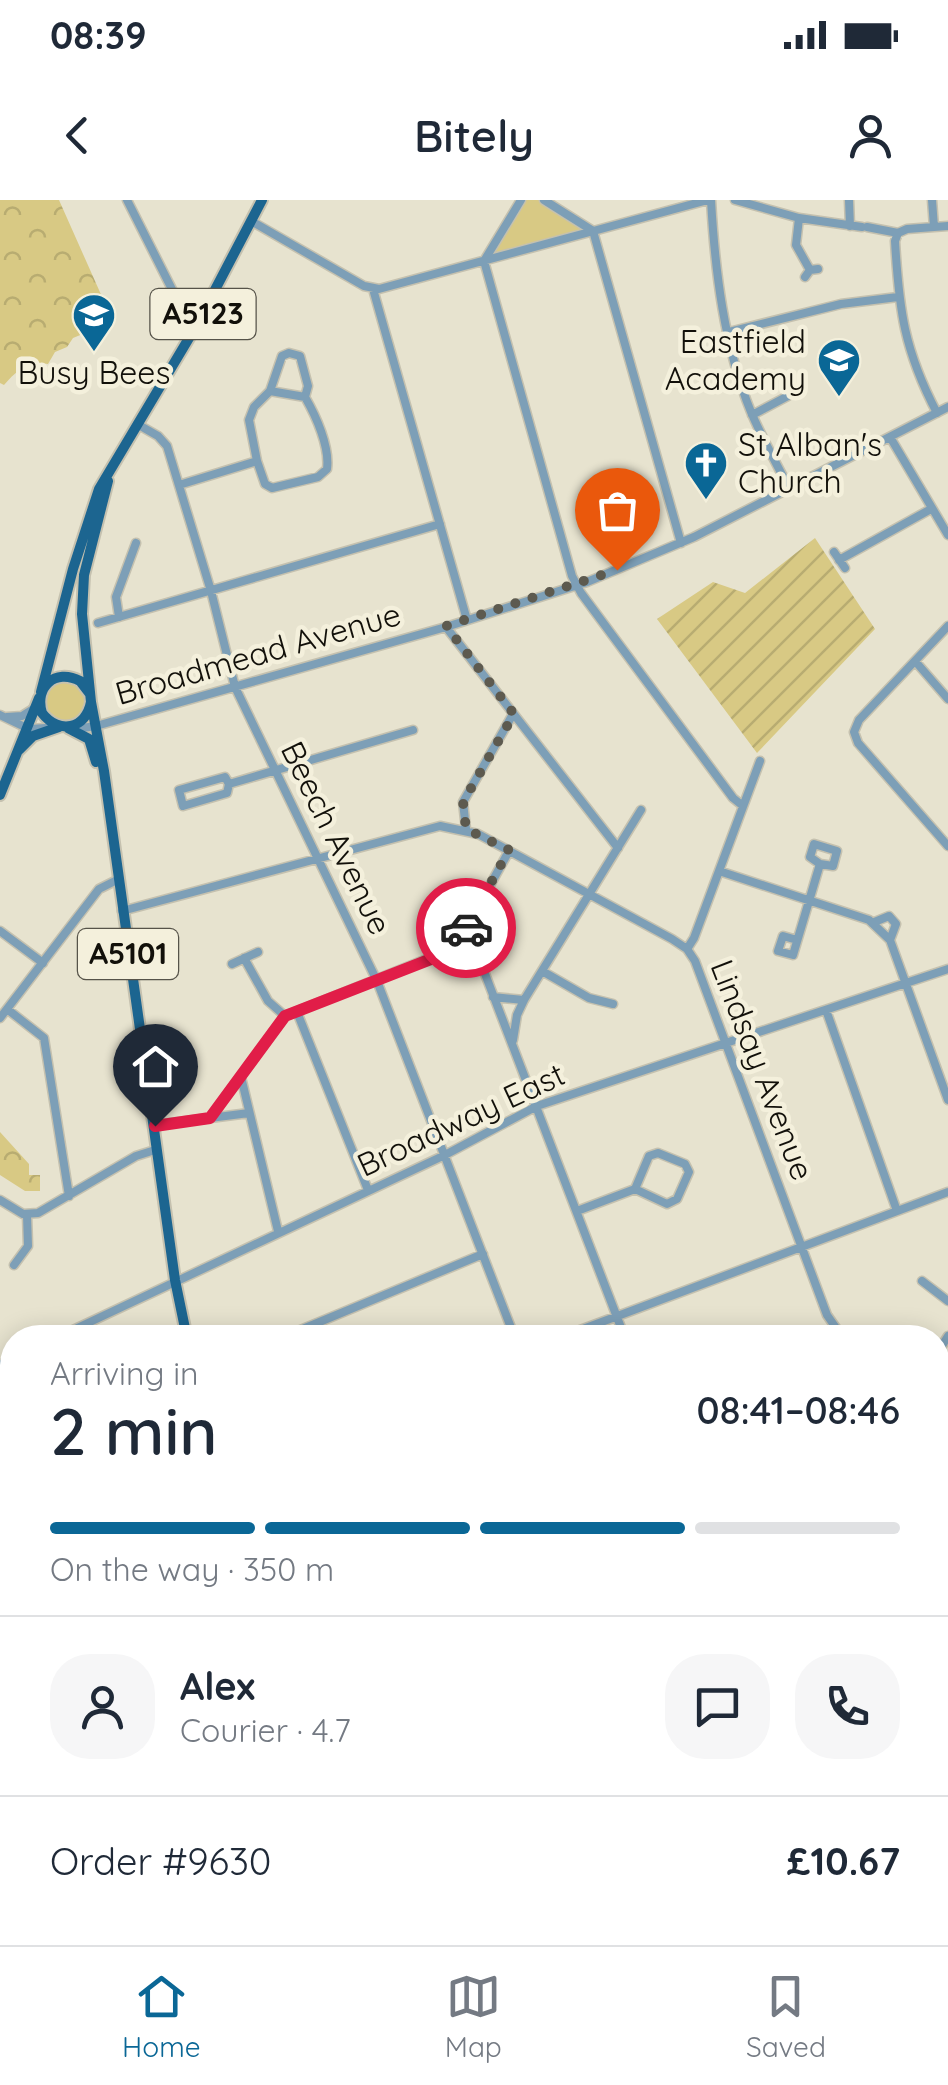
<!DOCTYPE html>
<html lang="en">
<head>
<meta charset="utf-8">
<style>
  body { margin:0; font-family:Quicksand,sans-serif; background:#f6f6f7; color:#1f2937; height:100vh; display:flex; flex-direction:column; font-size:38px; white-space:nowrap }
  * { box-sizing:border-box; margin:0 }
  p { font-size:32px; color:#747a83 }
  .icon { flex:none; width:55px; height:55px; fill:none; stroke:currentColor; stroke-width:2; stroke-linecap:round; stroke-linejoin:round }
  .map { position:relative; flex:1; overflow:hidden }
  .side { position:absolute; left:0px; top:1125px; width:950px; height:620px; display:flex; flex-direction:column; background:#fff; border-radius:40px 40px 0 0; box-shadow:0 5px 25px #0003 }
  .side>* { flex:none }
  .pin { position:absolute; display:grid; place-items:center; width:85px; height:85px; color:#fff; margin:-102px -42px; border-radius:50% 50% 50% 0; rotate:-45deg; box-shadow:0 0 10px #0007 }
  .pin .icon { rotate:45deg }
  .courier { position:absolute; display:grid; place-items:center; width:100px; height:100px; margin:-50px; border:8px solid #e11d48; border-radius:50%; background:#fff; color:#222; box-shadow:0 2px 12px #0007 }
  .headline em { font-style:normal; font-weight:600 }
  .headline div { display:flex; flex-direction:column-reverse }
  .headline { display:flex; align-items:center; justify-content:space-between; height:170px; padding:0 50px }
  h1 { font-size:65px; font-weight:600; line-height:75px }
  .bar { display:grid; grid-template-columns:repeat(4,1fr); gap:15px 10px; align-content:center; height:120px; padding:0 50px }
  .bar i { height:12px; border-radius:8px; background:#e0e1e3 }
  .bar .active { background:#0a6796 }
  .bar p { grid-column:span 4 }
  .line { display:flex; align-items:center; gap:25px; padding:0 50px; border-top:2px solid #e0e1e3 }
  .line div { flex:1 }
  .round { display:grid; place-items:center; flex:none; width:105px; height:105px; border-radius:40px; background:#f6f6f7 }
  .status { display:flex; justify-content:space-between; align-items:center; height:70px; padding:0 50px; background:#fff; direction:ltr }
  .status svg { height:28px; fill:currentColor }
  header { display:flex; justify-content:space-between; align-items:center; height:130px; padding:0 50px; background:#fff; font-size:45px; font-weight:600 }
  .tab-bar { display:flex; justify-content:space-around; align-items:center; height:140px; border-top:2px solid #e0e1e3; background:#fff; font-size:28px; color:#747a83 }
  .tab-bar a { display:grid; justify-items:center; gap:5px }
  .tab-bar .active { color:#0a6796 }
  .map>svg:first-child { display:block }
</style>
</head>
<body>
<div class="status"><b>08:39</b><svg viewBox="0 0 49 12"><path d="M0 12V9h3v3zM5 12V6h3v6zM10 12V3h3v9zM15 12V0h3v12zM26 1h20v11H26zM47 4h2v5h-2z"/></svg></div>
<header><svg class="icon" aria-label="back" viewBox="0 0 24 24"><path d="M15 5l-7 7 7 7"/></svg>Bitely<svg class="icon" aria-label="person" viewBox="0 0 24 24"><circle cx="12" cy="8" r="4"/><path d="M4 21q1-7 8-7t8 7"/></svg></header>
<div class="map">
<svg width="948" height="1745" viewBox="0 0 948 1745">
  <defs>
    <pattern id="park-crowns" width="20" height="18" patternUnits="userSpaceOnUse" patternTransform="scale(2.5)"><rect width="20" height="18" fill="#d8c984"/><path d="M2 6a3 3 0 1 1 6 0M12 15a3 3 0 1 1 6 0" fill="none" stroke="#b8ac71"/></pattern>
    <pattern id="garden-furrows" width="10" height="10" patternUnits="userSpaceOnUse" patternTransform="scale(2.5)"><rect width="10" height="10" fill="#d8c984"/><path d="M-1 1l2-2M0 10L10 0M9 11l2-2" fill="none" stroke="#b8ac71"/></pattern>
    <pattern id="water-rules" width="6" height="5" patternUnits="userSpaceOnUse" patternTransform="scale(2.5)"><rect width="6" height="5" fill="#cdb95e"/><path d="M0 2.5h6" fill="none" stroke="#af9e50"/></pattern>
  </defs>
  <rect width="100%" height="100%" fill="#e7e3cf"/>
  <path fill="#d8c984" d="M521,0H544L593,31L484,61Z
    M44 501a21 21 0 1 1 42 0a21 21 0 1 1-42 0Z
    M12,1549V1718L0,1658V1575Z
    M15,1733V1732L156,1733L151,1745H18Z"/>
  <path fill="url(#park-crowns)" d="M0,0H59L107,108L95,129L73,138L67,147L55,152L48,164C28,160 16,171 4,185L0,183Z
    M0,932L29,964V975H40V991H25L0,975Z
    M948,1483V1745H259L263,1732H938V1485Z"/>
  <path fill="url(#garden-furrows)" d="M815,338L875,429L757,553L657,419L713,382L745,393Z"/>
  <path fill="url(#water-rules)" stroke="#958645" stroke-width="2.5" d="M776,1733H919L912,1745C899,1745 889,1740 877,1740L874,1745C843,1745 811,1735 781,1739Z"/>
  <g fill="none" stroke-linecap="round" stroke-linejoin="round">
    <path stroke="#958645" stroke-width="2.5" d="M935,1732L943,1736L945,1745"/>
    <g stroke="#c5c1af" stroke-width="11">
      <path id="minor" d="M127,0L187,119L195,128
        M521,0L484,61L572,376L581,393L733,598L743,606
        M544,0L593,31L681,343
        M711,0C715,71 724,146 751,212C762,238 776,263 789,288
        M735,0L799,18L862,27
        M849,0L850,26
        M932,0L934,27
        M799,18L796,45L810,70
        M251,21L364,86L379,89L708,0
        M867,27L898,33L907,29L948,26
        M898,33L895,41C899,110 904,150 937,213
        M805,77L810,70L818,69
        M373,89L467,420
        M729,132L841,104L898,97
        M270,191L305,197
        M752,215L788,196
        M137,224L158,236L167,246L211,391L235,487L377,781L515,1138
        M890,237L948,335
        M179,285L257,261L249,220L254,207L270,191L282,156L289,153L300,156L308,186L305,197C316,216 330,247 327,269L318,277L272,288L265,284L257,261
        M834,352L845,368
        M839,360L931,309
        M119,417L116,397L136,343
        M98,423L440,324
        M948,426L859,520L854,532L858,543L948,646
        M446,427L618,648
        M915,461L948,499
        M0,515L29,529L46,528
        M7,517L22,516L33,509
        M75,529L96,526L446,427L587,382L694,337L948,207
        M229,584L225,577L179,590L183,606L227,593L229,584L413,530
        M466,629L463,602L513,514
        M719,671L869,720L890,740L948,900
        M122,711L440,626L478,634L672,739L687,749L695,761L827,1115L843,1138
        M872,723L889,716L896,724L890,740
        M467,727L625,1138
        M0,731L43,763
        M797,740L783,736L778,751L793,755L820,664L810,657L814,644L837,651L833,666L820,664
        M687,749L694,738L760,561
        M244,758L268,801L285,816
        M232,764L258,752
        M542,771L589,798L613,804
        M493,797L524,800
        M7,809L44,838L69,996
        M826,810L897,1011
        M297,812L368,990
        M0,818L99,689L117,680
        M513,840L517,815L524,800L641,610
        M241,877L278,1031
        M210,918L249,913
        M155,925L210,918L285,816L449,750L463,734L509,651
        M0,1000L23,1014L38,1013L136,956L155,950
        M577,1011L635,989L649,956L658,953L685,964L689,972L677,999L667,1004L635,989
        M14,1065L28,1046L27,1015
        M922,1081L948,1101
        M56,1138L445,955L537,906L948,769
        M281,1138L483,1054
        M559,1138L948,992
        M938,1152L948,1136
        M0,1165L12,1159
        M938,1200L948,1207
        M0,1256L12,1251
        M938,1277L948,1275
        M0,1333L12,1365
        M0,1443L12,1438
        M219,1745L236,1734L250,1736"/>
    </g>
    <g stroke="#c5c1af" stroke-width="14">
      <path id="major" d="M41,492L73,369L99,289L195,128L262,0
        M90,494L80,481C55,468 34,487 42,513C59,535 86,529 91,502L82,414L84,375L108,281
        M91,502L104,571L175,1080L187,1138
        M68,528L89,539L96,562
        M19,550L33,536L59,527
        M0,595L39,498
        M938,1375L948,1374
        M0,1529L12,1526
        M433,1732L446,1745
        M248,1745L252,1732"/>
    </g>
    <use href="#minor" stroke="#7d9fb7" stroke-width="8"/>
    <use href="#major" stroke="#1c6590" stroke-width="10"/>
  </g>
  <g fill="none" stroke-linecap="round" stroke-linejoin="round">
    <path stroke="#5d5a4f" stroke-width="10" stroke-dasharray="0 18" d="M466,728L509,650L466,629L463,602L514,514L446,426L617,370"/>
    <path stroke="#e11d48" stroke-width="12" d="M155,926L210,918L285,816L444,754L466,728"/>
  </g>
  <defs>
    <g id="school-pin" transform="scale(2.25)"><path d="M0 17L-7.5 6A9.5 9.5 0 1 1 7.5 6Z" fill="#0a6796" stroke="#f4f0dc"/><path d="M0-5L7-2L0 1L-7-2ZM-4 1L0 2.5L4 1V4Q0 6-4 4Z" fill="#fff"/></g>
    <g id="church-pin" transform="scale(2.25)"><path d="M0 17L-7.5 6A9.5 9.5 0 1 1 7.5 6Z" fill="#0a6796" stroke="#f4f0dc"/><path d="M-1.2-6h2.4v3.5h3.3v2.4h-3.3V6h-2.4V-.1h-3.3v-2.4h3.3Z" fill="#fff"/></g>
  </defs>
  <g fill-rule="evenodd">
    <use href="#school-pin" x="94" y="115"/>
    <use href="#school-pin" x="839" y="160"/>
    <use href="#church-pin" x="706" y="263"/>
  </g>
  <g text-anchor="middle" stroke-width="9" stroke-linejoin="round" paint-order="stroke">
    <g fill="#f4f0dc" stroke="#565349" stroke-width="2.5">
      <rect x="150.5" y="89" width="105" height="50" rx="8"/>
      <rect x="78" y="729" width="100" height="50" rx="8"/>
    </g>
    <g font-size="30" font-weight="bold" fill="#12100a">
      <text x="203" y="124">A5123</text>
      <text x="128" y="764">A5101</text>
    </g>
    <g font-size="32" fill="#12100a" stroke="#f4f0dc" text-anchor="end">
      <text x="806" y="153">Eastfield<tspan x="806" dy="37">Academy</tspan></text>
      <text x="94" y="184" text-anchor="middle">Busy Bees</text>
      <text x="738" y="256" text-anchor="start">St Alban's<tspan x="738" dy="37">Church</tspan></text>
    </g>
    <g font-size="32" fill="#12100a" stroke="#f4f0dc">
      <text transform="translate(258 454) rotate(-16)" y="11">Broadmead Avenue</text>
      <text transform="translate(336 638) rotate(64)" y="11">Beech Avenue</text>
      <text transform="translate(762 870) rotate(69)" y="11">Lindsay Avenue</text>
      <text transform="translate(461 920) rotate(-25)" y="11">Broadway East</text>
    </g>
  </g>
</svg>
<div class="pin" style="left:617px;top:370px;background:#ea580c"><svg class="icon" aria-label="bag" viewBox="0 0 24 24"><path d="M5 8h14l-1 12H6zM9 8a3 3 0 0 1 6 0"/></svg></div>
<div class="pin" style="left:155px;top:926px;background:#1f2937"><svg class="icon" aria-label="home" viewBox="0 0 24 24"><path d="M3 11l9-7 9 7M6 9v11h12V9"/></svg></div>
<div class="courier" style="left:466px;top:728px"><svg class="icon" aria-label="car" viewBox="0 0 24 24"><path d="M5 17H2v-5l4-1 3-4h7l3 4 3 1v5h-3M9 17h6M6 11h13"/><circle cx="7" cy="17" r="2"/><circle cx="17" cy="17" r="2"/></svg></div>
<section class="side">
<div class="headline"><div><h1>2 min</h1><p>Arriving in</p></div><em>08:41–08:46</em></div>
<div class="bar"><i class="active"></i><i class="active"></i><i class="active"></i><i></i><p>On the way · 350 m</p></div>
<div class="line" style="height:180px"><a class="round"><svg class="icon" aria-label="person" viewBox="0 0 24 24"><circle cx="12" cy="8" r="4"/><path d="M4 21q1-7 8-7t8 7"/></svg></a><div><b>Alex</b><p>Courier · 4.7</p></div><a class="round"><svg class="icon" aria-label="chat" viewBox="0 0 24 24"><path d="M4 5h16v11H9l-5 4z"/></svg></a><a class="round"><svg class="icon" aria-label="phone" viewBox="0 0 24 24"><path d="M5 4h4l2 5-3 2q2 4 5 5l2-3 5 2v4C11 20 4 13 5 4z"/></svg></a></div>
<div class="line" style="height:130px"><div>Order #9630</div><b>£10.67</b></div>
</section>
</div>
<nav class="tab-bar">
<a class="active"><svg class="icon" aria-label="home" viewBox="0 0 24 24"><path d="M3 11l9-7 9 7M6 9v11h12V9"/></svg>Home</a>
<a><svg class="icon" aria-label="map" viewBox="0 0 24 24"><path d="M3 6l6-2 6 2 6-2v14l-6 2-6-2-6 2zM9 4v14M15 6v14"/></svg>Map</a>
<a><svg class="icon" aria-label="saved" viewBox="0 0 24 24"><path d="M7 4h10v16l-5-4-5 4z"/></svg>Saved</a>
</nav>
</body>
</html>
